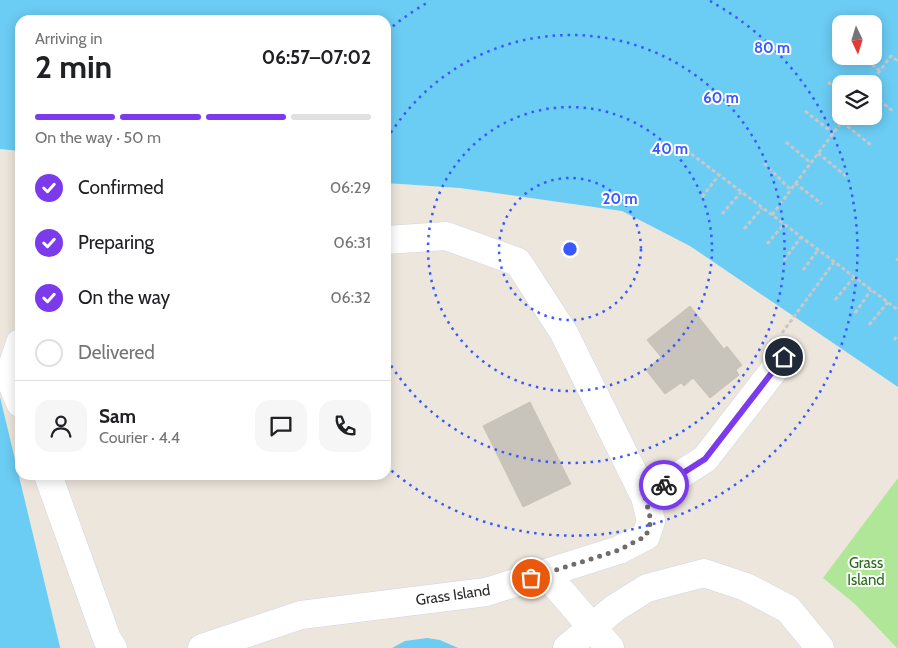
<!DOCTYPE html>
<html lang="en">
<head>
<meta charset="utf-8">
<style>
  body { margin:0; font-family:Cabin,sans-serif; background:#f6f6f6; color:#202124; height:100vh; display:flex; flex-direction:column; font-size:19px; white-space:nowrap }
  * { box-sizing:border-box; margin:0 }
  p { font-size:16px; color:#757577 }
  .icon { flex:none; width:28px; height:28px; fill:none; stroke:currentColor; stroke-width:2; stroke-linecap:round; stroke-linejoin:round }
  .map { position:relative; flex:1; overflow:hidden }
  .drawer { position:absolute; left:15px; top:15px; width:376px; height:465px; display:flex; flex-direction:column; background:#fff; border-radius:15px; box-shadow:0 2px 12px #0003 }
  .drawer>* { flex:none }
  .needle { width:32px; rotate:176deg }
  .buttons { position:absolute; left:832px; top:15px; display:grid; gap:10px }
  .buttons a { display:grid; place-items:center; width:50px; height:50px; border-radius:10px; background:#fff; box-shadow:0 2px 12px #0003; font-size:25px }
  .pin { position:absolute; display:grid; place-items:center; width:42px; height:42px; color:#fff; margin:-21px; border:2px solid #fff; border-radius:50%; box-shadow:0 1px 5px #0007 }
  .courier { position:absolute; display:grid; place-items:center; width:50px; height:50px; margin:-25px; border:4px solid #7c3aed; border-radius:50%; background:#fff; color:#222; box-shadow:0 1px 6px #0007 }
  .head em { font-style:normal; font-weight:700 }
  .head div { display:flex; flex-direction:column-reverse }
  .head { display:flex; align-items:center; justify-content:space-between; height:85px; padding:0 20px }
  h1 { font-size:32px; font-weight:700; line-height:38px }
  .bar { display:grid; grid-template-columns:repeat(4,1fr); gap:8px 5px; align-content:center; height:60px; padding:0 20px }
  .bar i { height:6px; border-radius:4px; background:#e0e0e0 }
  .bar .active { background:#7c3aed }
  .bar p { grid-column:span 4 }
  .line { display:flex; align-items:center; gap:12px; padding:0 20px; border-top:1px solid #e0e0e0 }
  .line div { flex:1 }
  .round { display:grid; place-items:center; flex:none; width:52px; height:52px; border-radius:15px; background:#f6f6f6 }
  ol { padding:0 20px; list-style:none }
  li { display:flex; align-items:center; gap:15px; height:55px }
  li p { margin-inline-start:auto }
  li .icon { padding:5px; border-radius:50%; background:#7c3aed; color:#fff; stroke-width:4 }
  li:last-child { color:#757577 }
  li i { width:28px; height:28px; border:2px solid #e0e0e0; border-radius:50% }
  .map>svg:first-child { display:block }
</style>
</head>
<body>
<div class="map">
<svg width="898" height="648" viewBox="0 0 898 648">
  <rect width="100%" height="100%" fill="#ede6dc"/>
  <path fill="#b0e697" d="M898,478V648H897L855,604L823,578Z"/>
  <path fill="#6bccf4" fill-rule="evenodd" d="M0,0H898V387L690,246L622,211L460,188L386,183V20H20V151L0,149ZM841,24H874V56H841ZM841,84H874V116H841Z
    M0,397L60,647V648H0Z
    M427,638L440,640L458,648H392L405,641Z"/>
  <path fill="#c9c4bb" stroke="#c9c3b6" d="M690,306L724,349L727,346L742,365L736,370L739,375L710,398L693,378L684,386L681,383L665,394L646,370L661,357L647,340Z
    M530,402L571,484L523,507L483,426Z"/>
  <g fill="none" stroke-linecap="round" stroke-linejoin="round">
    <g stroke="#d2d5e4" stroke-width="29">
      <path id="minor" d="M20,343L9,376L20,403
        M48,475L107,639L113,648
        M645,497L705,459L784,357
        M546,574L610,648
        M202,648L301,615L486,592L619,550L646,536L651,521L645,497L564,333L518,262L446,236L386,240
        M567,648L615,608L647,588L704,573L746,587L788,609L820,648"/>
    </g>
    <path stroke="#c8c8c8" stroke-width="3" stroke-dasharray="4 2.5" stroke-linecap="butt" d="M862,56L880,71
      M828,82L841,92
      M870,84L891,56L898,61
      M874,96L894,112
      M805,111L833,133
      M842,122L871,145
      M786,142L811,163
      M686,150L898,310
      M818,153L846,176
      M764,163L791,190
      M795,183L822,204
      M702,197L719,175
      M722,214L741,192
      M772,215L846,116
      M744,229L762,208
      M767,244L784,224
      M896,259L898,260
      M784,260L801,237
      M803,270L818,250
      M835,300L854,277
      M855,313L871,290
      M869,325L888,302
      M782,333L834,262
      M894,340L898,335"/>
    <use href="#minor" stroke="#fff" stroke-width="28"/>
  </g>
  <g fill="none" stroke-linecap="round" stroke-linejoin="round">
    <path stroke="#6f6c69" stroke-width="5" stroke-dasharray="0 9" d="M531,578L619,550L646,536L651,521L645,497L664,485"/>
    <path stroke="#7c3aed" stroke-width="6" d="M664,485L705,459L784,357"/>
  </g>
  <g fill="none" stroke="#3859ff" stroke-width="2.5" stroke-dasharray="2.5 5">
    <circle cx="570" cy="249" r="71"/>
    <circle cx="570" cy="249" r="142"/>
    <path d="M387 139A214 214 0 1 1 387 359"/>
    <path d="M387 31A285 285 0 0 1 430 1M710 1A285 285 0 1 1 387 467"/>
  </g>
  <g text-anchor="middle" stroke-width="4" stroke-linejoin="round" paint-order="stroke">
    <g font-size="15" fill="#276c17" stroke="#fff">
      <text x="866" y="568">Grass<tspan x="866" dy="17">Island</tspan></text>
    </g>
    <g font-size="15" fill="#2b2b2b" stroke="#fff">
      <text transform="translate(453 595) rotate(-8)" y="5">Grass Island</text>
    </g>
  </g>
  <circle cx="570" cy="249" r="8" fill="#3859ff" stroke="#fff" stroke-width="2.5"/>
  <g font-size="15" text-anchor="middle" font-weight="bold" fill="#3859ff" stroke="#fff" stroke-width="4" stroke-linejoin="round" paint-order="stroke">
    <text x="772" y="53">80 m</text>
    <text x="721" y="103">60 m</text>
    <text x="670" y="154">40 m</text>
    <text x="620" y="204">20 m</text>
  </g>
</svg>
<div class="buttons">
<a><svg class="needle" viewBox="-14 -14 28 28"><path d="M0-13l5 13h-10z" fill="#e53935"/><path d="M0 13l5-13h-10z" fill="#757577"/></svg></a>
<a><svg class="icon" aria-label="layers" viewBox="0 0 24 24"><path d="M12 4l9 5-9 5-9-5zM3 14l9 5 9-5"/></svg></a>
</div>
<div class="pin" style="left:531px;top:578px;background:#ea580c"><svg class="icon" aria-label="bag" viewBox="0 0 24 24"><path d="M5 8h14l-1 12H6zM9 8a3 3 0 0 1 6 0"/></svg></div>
<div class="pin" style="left:784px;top:357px;background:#1f2937"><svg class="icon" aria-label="home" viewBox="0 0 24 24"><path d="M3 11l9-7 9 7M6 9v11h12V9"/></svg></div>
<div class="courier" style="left:664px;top:485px"><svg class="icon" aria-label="bike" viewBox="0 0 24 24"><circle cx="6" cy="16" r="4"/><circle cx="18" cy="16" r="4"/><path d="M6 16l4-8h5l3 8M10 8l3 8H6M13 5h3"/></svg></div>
<section class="drawer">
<div class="head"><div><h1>2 min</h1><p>Arriving in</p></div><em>06:57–07:02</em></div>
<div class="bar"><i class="active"></i><i class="active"></i><i class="active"></i><i></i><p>On the way · 50 m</p></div>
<ol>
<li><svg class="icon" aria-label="check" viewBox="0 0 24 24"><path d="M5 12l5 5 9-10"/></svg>Confirmed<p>06:29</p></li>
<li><svg class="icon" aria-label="check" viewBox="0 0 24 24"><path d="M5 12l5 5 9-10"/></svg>Preparing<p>06:31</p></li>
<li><svg class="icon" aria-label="check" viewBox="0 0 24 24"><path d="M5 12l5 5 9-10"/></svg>On the way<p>06:32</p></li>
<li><i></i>Delivered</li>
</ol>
<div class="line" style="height:90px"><a class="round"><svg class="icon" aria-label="person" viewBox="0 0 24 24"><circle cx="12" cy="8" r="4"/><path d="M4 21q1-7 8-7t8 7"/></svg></a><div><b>Sam</b><p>Courier · 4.4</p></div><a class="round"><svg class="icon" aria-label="chat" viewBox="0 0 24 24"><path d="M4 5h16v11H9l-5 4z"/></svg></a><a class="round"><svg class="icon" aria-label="phone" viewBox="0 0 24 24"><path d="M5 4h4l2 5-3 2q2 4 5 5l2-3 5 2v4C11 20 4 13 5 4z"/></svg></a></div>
</section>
</div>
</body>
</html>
